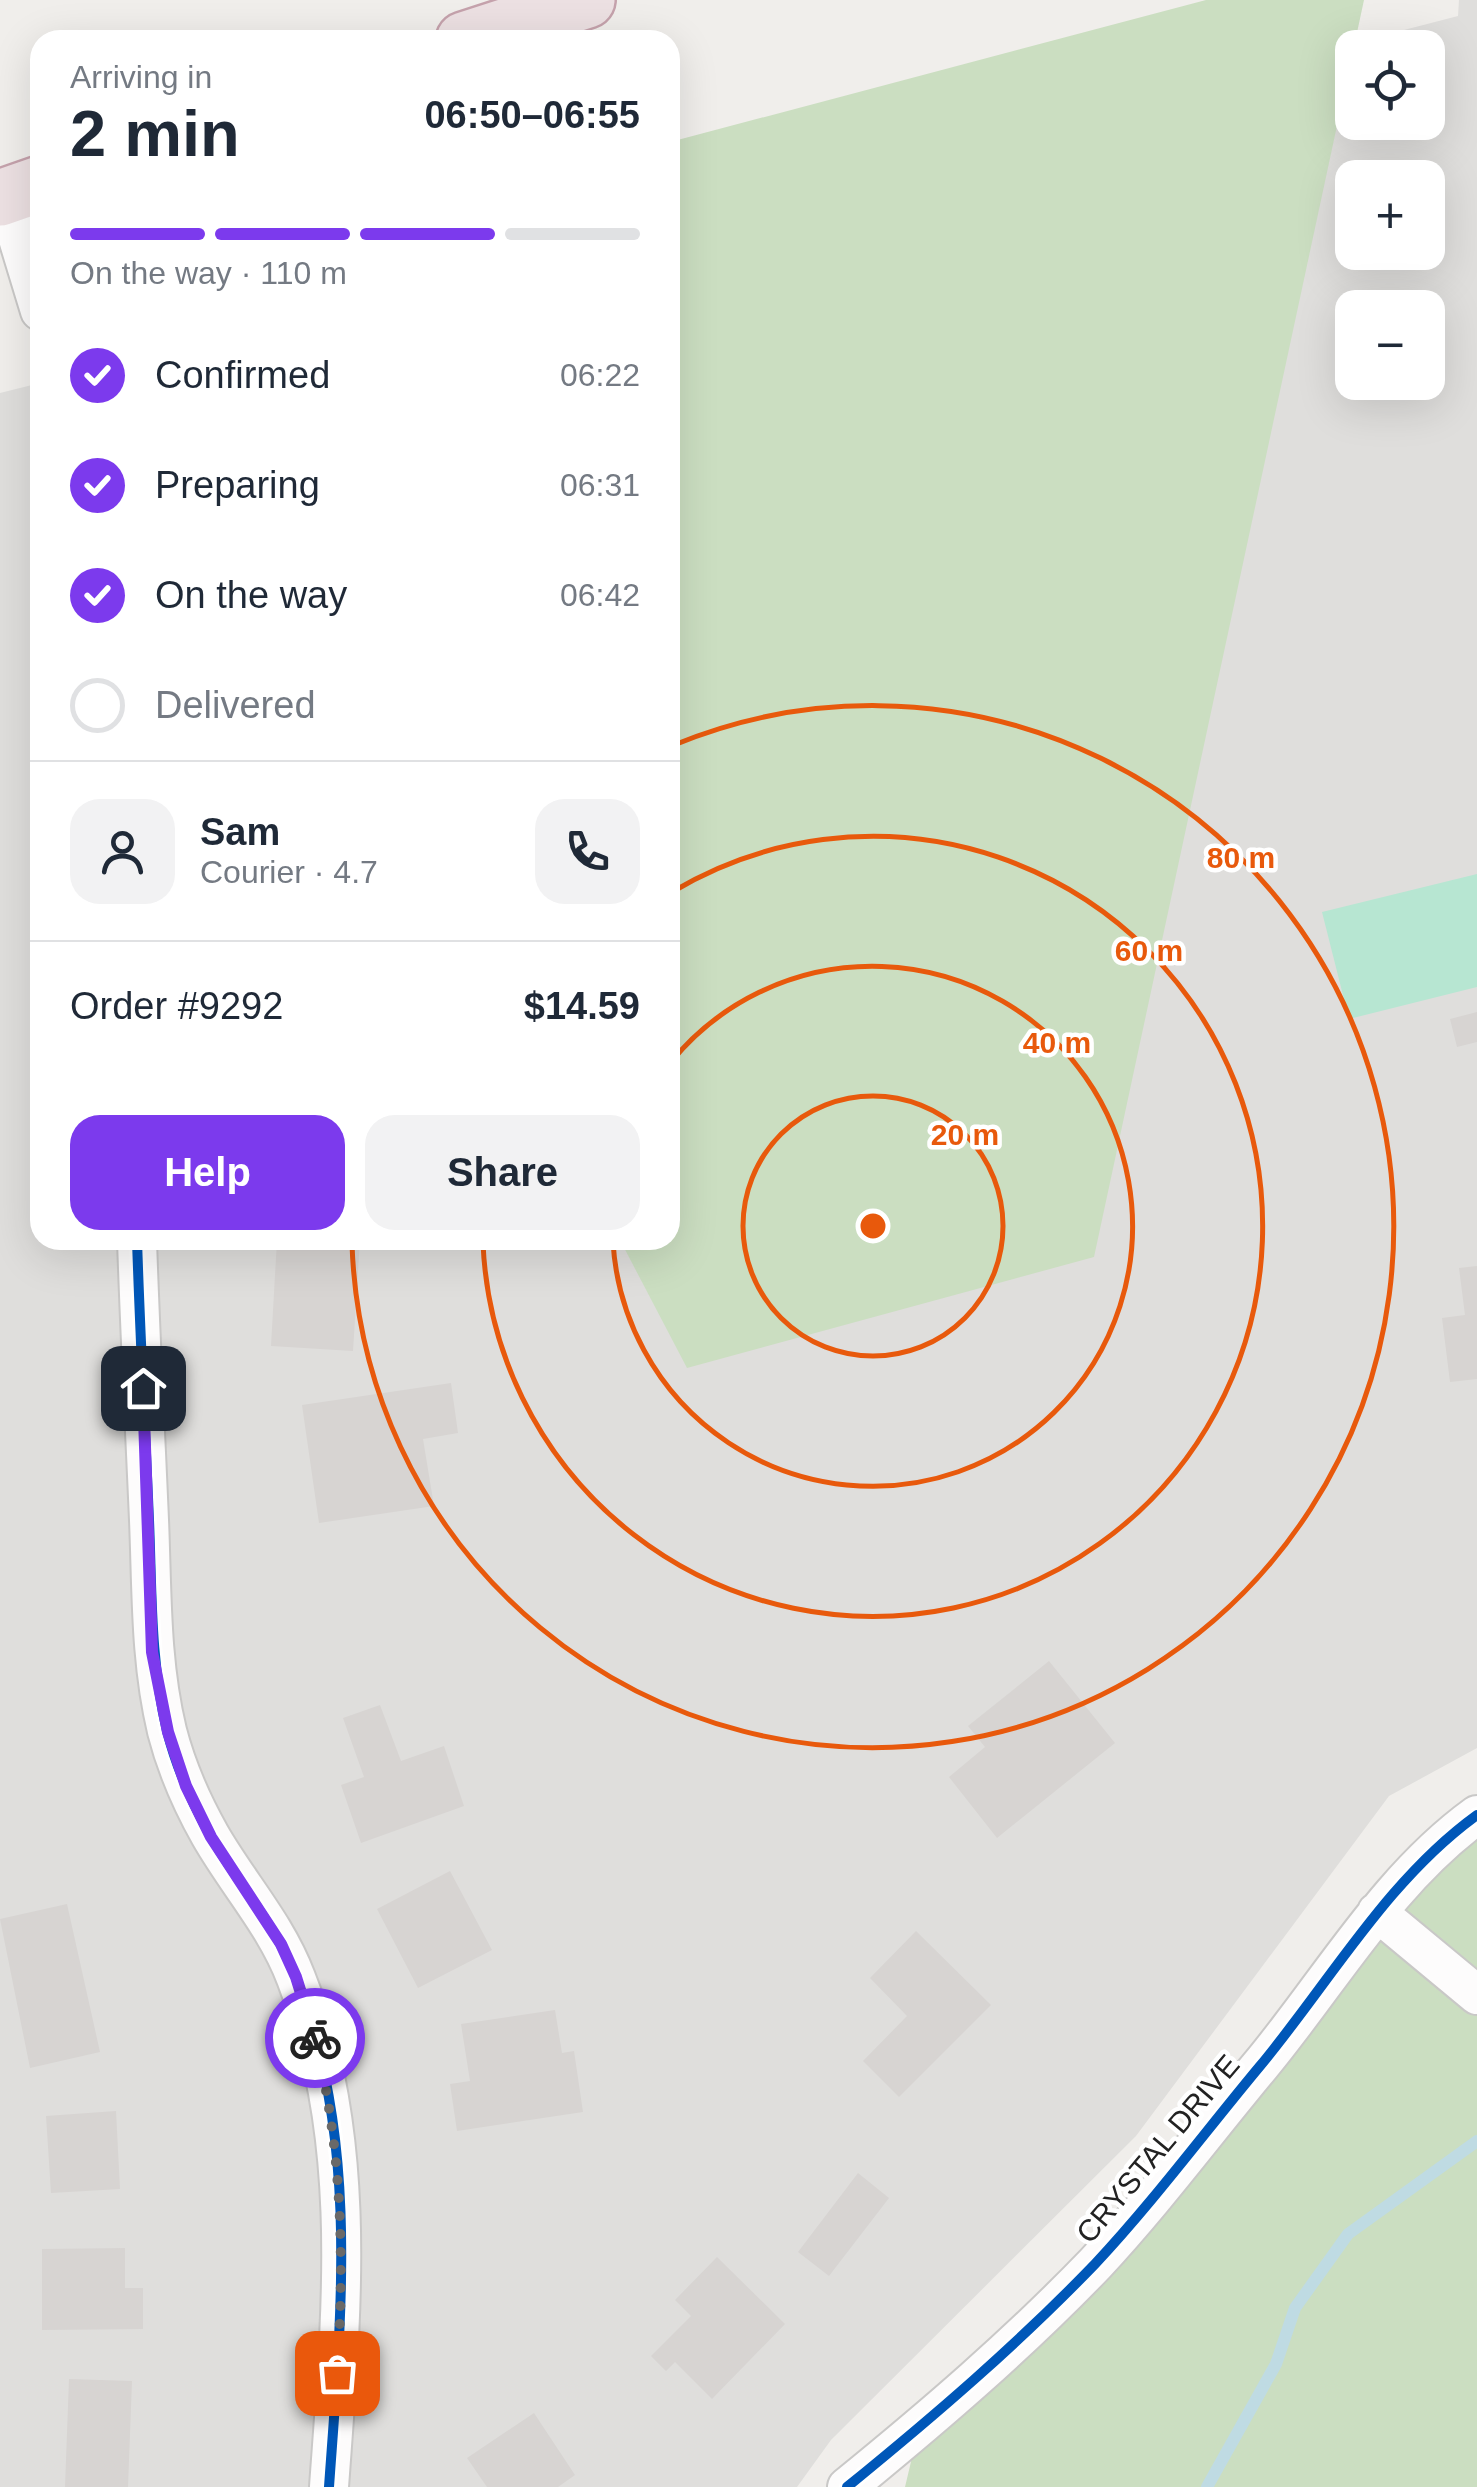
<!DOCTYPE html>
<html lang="en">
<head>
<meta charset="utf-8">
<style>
  body { margin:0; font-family:Helvetica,sans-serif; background:#f2f2f3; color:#1f2937; height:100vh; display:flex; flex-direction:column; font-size:38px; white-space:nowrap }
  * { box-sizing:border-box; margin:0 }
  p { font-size:32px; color:#747a83 }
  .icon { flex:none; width:55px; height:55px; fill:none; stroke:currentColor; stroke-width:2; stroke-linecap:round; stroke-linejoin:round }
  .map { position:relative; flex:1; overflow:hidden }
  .panel { position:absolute; left:30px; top:30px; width:650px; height:1220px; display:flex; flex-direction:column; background:#fff; border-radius:30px; box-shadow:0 10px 40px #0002 }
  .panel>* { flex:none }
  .controls { position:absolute; left:1335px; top:30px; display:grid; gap:20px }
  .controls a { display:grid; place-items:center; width:110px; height:110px; border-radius:20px; background:#fff; box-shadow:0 10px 40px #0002; font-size:50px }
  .pin { position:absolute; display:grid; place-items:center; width:85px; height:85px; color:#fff; margin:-42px; border-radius:20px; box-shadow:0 5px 15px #0006 }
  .courier { position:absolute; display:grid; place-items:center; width:100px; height:100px; margin:-50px; border:8px solid #7c3aed; border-radius:50%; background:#fff; color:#222; box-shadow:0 2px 12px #0007 }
  .summary em { font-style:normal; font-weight:700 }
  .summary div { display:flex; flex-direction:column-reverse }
  .summary { display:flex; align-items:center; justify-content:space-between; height:170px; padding:0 40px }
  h1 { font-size:65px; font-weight:700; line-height:75px }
  .bar { display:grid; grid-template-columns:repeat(4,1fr); gap:15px 10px; align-content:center; height:120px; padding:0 40px }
  .bar i { height:12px; border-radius:8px; background:#e0e1e3 }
  .bar .selected { background:#7c3aed }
  .bar p { grid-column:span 4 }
  .line { display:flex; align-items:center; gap:25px; padding:0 40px; border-top:2px solid #e0e1e3 }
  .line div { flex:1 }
  .round { display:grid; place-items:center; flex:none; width:105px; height:105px; border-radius:30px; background:#f2f2f3 }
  ol { padding:0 40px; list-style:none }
  li { display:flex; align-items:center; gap:30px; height:110px }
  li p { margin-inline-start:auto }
  li .icon { padding:10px; border-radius:50%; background:#7c3aed; color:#fff; stroke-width:4 }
  li:last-child { color:#747a83 }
  li i { width:55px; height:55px; border:5px solid #e0e1e3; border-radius:50% }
  .action { display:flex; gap:20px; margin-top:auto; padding:20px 40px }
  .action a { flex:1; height:115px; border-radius:30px; background:#7c3aed; color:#fff; font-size:40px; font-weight:700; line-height:115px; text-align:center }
  .action a+a { background:#f2f2f3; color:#1f2937 }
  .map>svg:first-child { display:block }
</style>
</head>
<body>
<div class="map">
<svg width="1477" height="2487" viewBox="0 0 1477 2487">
  <rect width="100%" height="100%" fill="#f0eeeb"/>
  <path fill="#dfdedc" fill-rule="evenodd" d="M1459,0H1477V1748L1389,1796L1136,2136L831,2440L797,2487H0V393L40,383V1240H670V220L1458,16ZM1352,48H1428V122H1352ZM1352,178H1428V252H1352ZM1352,308H1428V382H1352Z"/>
  <path fill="#cbdec1" d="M1206,0H1364L1094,1257L687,1368L620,1240H670V142Z
    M1477,1815V2487H905L919,2428L1011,2348Z"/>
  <path fill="#b7e6d2" d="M1477,874V987L1349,1019L1322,912Z"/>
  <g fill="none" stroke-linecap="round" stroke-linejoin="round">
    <path stroke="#bfdbe3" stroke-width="12" d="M1207,2487L1276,2364L1295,2308L1348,2234L1477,2141"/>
  </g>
  <path fill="#d7d4d2" d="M1477,1012V1042L1457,1047L1450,1019Z
    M277,1240H360L353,1351L271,1346Z
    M1477,1266V1379L1450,1382L1442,1318L1465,1315L1459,1268Z
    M451,1383L458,1433L423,1439L434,1506L319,1523L302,1405Z
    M1049,1661L1115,1743L997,1838L949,1777L985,1747L968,1726Z
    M380,1705L401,1761L444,1746L464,1806L361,1843L341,1785L364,1777L343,1718Z
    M450,1871L492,1950L418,1988L377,1909Z
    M67,1904L100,2052L30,2068L0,1919Z
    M916,1931L991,2005L899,2097L863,2061L907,2016L870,1978Z
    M555,2010L562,2053L574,2051L583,2112L457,2131L450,2084L470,2081L461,2024Z
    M116,2111L120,2189L51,2193L46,2116Z
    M858,2173L889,2198L829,2276L798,2252Z
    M125,2248V2288H143V2329L42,2330V2249Z
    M717,2257L785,2324L712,2399L675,2362L666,2371L651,2356L691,2316L675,2300Z
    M69,2379L132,2381L128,2487H65Z
    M534,2413L575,2475L558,2487H487L467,2458Z"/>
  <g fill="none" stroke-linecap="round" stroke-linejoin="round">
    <g stroke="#c9c8c7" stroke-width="42">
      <path id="street" d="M5,196L40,311
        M137,1240C140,1333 145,1427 149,1520C152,1591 150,1660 167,1731C176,1766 192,1803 210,1835C238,1884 276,1925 296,1978C360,2140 341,2318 329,2487
        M1377,1912L1477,1995
        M847,2487C933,2417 1017,2345 1095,2264C1153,2202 1205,2132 1260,2066C1330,1982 1387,1880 1477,1815"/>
    </g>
    <g stroke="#c5a2ac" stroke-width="60">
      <path id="highway" d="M464,40L587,0
        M0,198L40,184"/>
    </g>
    <use href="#street" stroke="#fdfcfc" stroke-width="38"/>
    <use href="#highway" stroke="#ece0e2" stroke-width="55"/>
    <g stroke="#fff" stroke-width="16">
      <path id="cycleway" d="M137,1240C140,1333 145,1427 149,1520C152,1591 150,1660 167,1731C176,1766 192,1803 210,1835C238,1884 276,1925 296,1978C360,2140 341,2318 329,2487
        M847,2487C933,2417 1017,2345 1095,2264C1153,2202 1205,2132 1260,2066C1330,1982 1387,1880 1477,1815"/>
    </g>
    <use href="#cycleway" stroke="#0057b8" stroke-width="10"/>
  </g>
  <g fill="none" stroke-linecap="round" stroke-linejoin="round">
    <path stroke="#6a6968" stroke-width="10" stroke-dasharray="0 18" d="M315,2038C342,2149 345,2259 337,2373"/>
    <path stroke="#7c3aed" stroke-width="12" d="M143,1388L152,1652L168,1732L186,1786L211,1837L281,1944L296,1977L315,2038"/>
  </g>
  <g fill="none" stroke="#e8590c" stroke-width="5">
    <circle cx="873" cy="1226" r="130"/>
    <path d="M671 1062A260 260 0 1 1 613 1242"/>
    <path d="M672 892A390 390 0 1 1 483 1243"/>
    <path d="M674 745A521 521 0 1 1 352 1244"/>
  </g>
  <g text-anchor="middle" stroke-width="9" stroke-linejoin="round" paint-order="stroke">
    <g font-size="30" fill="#222" stroke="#fff">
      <text transform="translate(1158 2149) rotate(-50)" y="10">CRYSTAL DRIVE</text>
    </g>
  </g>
  <circle cx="873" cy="1226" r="15" fill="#e8590c" stroke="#fff" stroke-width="5"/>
  <g font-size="30" text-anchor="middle" font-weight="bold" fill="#e8590c" stroke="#fff" stroke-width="9" stroke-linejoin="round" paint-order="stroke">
    <text x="1241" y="868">80 m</text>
    <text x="1149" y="961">60 m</text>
    <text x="1057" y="1053">40 m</text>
    <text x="965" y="1145">20 m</text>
  </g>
</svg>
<div class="controls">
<a><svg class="icon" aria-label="locate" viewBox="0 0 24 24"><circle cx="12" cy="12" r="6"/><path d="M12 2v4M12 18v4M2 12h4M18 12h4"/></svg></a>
<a>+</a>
<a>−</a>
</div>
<div class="pin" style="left:337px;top:2373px;background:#ea580c"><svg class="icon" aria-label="bag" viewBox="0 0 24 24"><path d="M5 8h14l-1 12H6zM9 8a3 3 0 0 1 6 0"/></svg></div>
<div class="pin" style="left:143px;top:1388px;background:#1f2937"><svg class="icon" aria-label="home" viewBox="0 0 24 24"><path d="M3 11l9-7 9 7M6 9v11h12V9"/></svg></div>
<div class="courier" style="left:315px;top:2038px"><svg class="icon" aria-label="bike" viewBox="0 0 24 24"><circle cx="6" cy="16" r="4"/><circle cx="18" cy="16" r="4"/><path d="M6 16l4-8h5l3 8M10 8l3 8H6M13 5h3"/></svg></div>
<section class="panel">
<div class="summary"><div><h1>2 min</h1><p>Arriving in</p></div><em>06:50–06:55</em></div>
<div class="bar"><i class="selected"></i><i class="selected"></i><i class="selected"></i><i></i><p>On the way · 110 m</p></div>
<ol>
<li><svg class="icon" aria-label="check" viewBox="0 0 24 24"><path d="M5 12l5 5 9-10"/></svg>Confirmed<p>06:22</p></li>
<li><svg class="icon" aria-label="check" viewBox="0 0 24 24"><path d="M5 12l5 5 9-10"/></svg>Preparing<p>06:31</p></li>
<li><svg class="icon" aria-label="check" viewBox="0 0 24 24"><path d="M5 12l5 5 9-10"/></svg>On the way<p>06:42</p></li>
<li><i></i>Delivered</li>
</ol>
<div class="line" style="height:180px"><a class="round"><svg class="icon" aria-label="person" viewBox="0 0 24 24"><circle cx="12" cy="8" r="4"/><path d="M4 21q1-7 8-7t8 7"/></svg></a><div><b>Sam</b><p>Courier · 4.7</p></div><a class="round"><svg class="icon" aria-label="phone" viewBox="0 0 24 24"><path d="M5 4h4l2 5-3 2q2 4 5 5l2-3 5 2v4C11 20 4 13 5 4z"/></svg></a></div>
<div class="line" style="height:130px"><div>Order #9292</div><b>$14.59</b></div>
<div class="action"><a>Help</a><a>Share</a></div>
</section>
</div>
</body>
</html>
